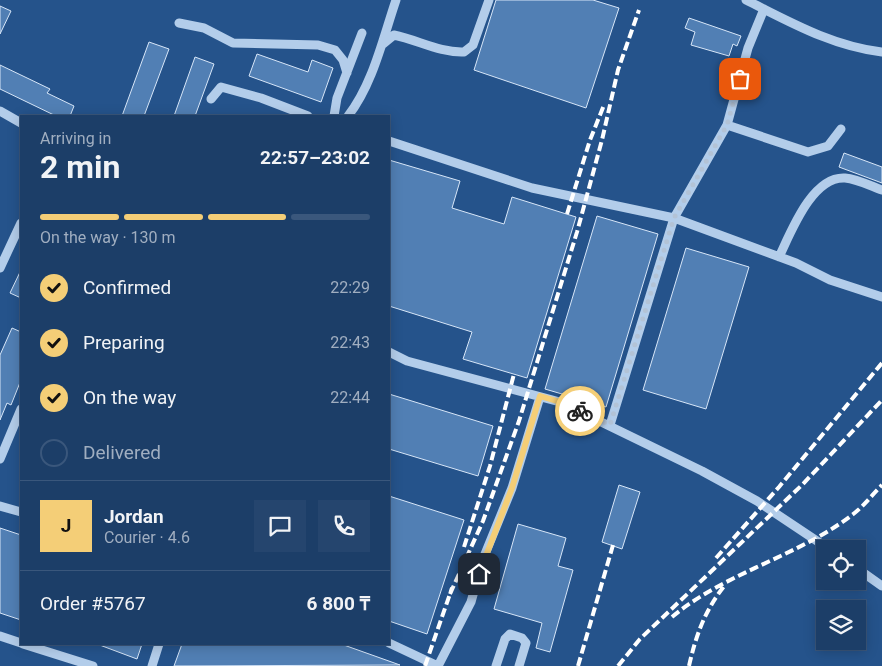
<!DOCTYPE html>
<html lang="en">
<head>
<meta charset="utf-8">
<style>
  body { margin:0; font-family:Roboto,sans-serif; background:#25456e; color:#f1f3f6; height:100vh; display:flex; flex-direction:column; font-size:19px; white-space:nowrap }
  * { box-sizing:border-box; margin:0 }
  p { font-size:16px; color:#a0aec0 }
  .icon { flex:none; width:28px; height:28px; fill:none; stroke:currentColor; stroke-width:2; stroke-linecap:round; stroke-linejoin:round }
  .map { position:relative; flex:1; overflow:hidden }
  .side { position:absolute; left:20px; top:115px; width:370px; height:530px; display:flex; flex-direction:column; background:#1c3e68; border-radius:0px; box-shadow:0 2px 12px #0003,0 0 0 1px #3a577c }
  .side>* { flex:none }
  .fabs { position:absolute; left:816px; top:540px; display:grid; gap:10px }
  .fabs a { display:grid; place-items:center; width:50px; height:50px; border-radius:0px; background:#1c3e68; box-shadow:0 2px 12px #0003,0 0 0 1px #3a577c; font-size:25px }
  .pin { position:absolute; display:grid; place-items:center; width:42px; height:42px; color:#fff; margin:-21px; border-radius:10px; box-shadow:0 2px 8px #0006 }
  .courier { position:absolute; display:grid; place-items:center; width:50px; height:50px; margin:-25px; border:4px solid #f4ce77; border-radius:50%; background:#fff; color:#222; box-shadow:0 1px 6px #0007 }
  .summary em { font-style:normal; font-weight:700 }
  .summary div { display:flex; flex-direction:column-reverse }
  .summary { display:flex; align-items:center; justify-content:space-between; height:85px; padding:0 20px }
  h1 { font-size:32px; font-weight:700; line-height:38px }
  .bar { display:grid; grid-template-columns:repeat(4,1fr); gap:8px 5px; align-content:center; height:60px; padding:0 20px }
  .bar i { height:6px; border-radius:4px; background:#3a577c }
  .bar .current { background:#f4ce77 }
  .bar p { grid-column:span 4 }
  .line { display:flex; align-items:center; gap:12px; padding:0 20px; border-top:1px solid #3a577c }
  .line div { flex:1 }
  .round { display:grid; place-items:center; flex:none; width:52px; height:52px; border-radius:0px; background:#25456e }
  ol { padding:0 20px; list-style:none }
  li { display:flex; align-items:center; gap:15px; height:55px }
  li p { margin-inline-start:auto }
  li .icon { padding:5px; border-radius:50%; background:#f4ce77; color:#111; stroke-width:4 }
  li:last-child { color:#a0aec0 }
  li i { width:28px; height:28px; border:2px solid #3a577c; border-radius:50% }
  .map>svg:first-child { display:block }
</style>
</head>
<body>
<div class="map">
<svg width="882" height="666" viewBox="0 0 882 666">
  <rect width="100%" height="100%" fill="#25538b"/>
  <path fill="#517fb4" stroke="#d7e6f8" d="M496,0H593L619,8L586,108L474,70Z
    M0,6L11,11L0,34Z
    M689,18L741,36L737,46L733,44L729,56L691,45L695,32L685,28Z
    M149,42L169,49L144,116H122Z
    M257,54L308,72L312,60L333,68L321,102L249,76Z
    M195,57L214,64L195,116H174Z
    M0,65L50,89L47,93L74,106L70,116H56L0,89Z
    M844,153L882,167V183L839,167Z
    M389,160L460,181L452,208L504,224L512,197L576,217L527,378L463,359L472,332L389,306Z
    M597,216L658,234L606,407L545,389Z
    M686,248L749,267L706,409L643,390Z
    M21,270V298L10,293Z
    M12,328L21,332V380L11,405L7,403L0,420V355Z
    M389,394L493,426L478,476L389,449Z
    M619,485L640,492L622,549L602,542Z
    M389,496L464,520L427,634L389,621Z
    M518,524L566,538L558,566L573,570L550,652L536,648L542,623L494,609Z
    M0,528L21,535V620L0,613Z
    M97,644H142L137,659Z
    M182,644H341L400,665L174,666Z"/>
  <g fill="none" stroke-linecap="round" stroke-linejoin="round">
    <path stroke="#b3cdea" stroke-width="9" d="M746,0C790,22 832,46 882,52
      M179,23L204,28L233,43L318,45L335,50L343,60L347,73
      M383,44L394,35C418,40 440,53 464,52L473,45L489,0
      M211,99L221,87L261,98L308,116
      M0,111L21,123
      M334,116L337,98L362,33
      M348,116C373,84 383,38 396,0
      M727,125L808,152L828,146L841,129
      M389,141L532,188L674,218L796,263L830,280L882,297
      M779,257C791,232 812,176 845,178C857,179 871,186 882,190
      M0,268L21,223
      M389,352L407,361L560,402L702,471L757,501L829,549
      M610,425L674,218L727,125L748,48L764,9
      M0,459L21,409
      M0,506L21,512
      M858,569L882,586
      M0,636L21,643
      M389,643L438,666
      M23,644L93,666
      M152,666L159,644
      M438,666L471,602L483,559L512,488L540,397
      M496,666L505,639L510,634L522,638L526,643L519,666"/>
    <path stroke="#fff" stroke-width="4" stroke-dasharray="9 4" stroke-linecap="butt" d="M567,214L590,140L604,105
      M464,547L490,466L514,374
      M716,558L779,487L882,363
      M450,594L483,521L519,421L577,232L602,140L618,70L639,10
      M672,617C726,572 797,557 852,515C863,507 872,495 882,485
      M425,666L452,588
      M578,666L613,545
      M618,666L640,639L802,485L882,400
      M689,666C696,635 705,610 725,585"/>
  </g>
  <g fill="none" stroke-linecap="round" stroke-linejoin="round">
    <path stroke="#b3c3d6" stroke-width="5" stroke-dasharray="0 9" d="M580,411L610,425L674,218L727,125L740,79"/>
    <path stroke="#f4ce77" stroke-width="6" d="M479,574L512,488L540,396L560,402L580,411"/>
  </g>
</svg>
<div class="fabs">
<a><svg class="icon" aria-label="locate" viewBox="0 0 24 24"><circle cx="12" cy="12" r="6"/><path d="M12 2v4M12 18v4M2 12h4M18 12h4"/></svg></a>
<a><svg class="icon" aria-label="layers" viewBox="0 0 24 24"><path d="M12 4l9 5-9 5-9-5zM3 14l9 5 9-5"/></svg></a>
</div>
<div class="pin" style="left:740px;top:79px;background:#ea580c"><svg class="icon" aria-label="bag" viewBox="0 0 24 24"><path d="M5 8h14l-1 12H6zM9 8a3 3 0 0 1 6 0"/></svg></div>
<div class="pin" style="left:479px;top:574px;background:#1f2937"><svg class="icon" aria-label="home" viewBox="0 0 24 24"><path d="M3 11l9-7 9 7M6 9v11h12V9"/></svg></div>
<div class="courier" style="left:580px;top:411px"><svg class="icon" aria-label="bike" viewBox="0 0 24 24"><circle cx="6" cy="16" r="4"/><circle cx="18" cy="16" r="4"/><path d="M6 16l4-8h5l3 8M10 8l3 8H6M13 5h3"/></svg></div>
<section class="side">
<div class="summary"><div><h1>2 min</h1><p>Arriving in</p></div><em>22:57–23:02</em></div>
<div class="bar"><i class="current"></i><i class="current"></i><i class="current"></i><i></i><p>On the way · 130 m</p></div>
<ol>
<li><svg class="icon" aria-label="check" viewBox="0 0 24 24"><path d="M5 12l5 5 9-10"/></svg>Confirmed<p>22:29</p></li>
<li><svg class="icon" aria-label="check" viewBox="0 0 24 24"><path d="M5 12l5 5 9-10"/></svg>Preparing<p>22:43</p></li>
<li><svg class="icon" aria-label="check" viewBox="0 0 24 24"><path d="M5 12l5 5 9-10"/></svg>On the way<p>22:44</p></li>
<li><i></i>Delivered</li>
</ol>
<div class="line" style="height:90px"><b class="round" style="background:#f4ce77;color:#111">J</b><div><b>Jordan</b><p>Courier · 4.6</p></div><a class="round"><svg class="icon" aria-label="chat" viewBox="0 0 24 24"><path d="M4 5h16v11H9l-5 4z"/></svg></a><a class="round"><svg class="icon" aria-label="phone" viewBox="0 0 24 24"><path d="M5 4h4l2 5-3 2q2 4 5 5l2-3 5 2v4C11 20 4 13 5 4z"/></svg></a></div>
<div class="line" style="height:65px"><div>Order #5767</div><b>6 800 ₸</b></div>
</section>
</div>
</body>
</html>
